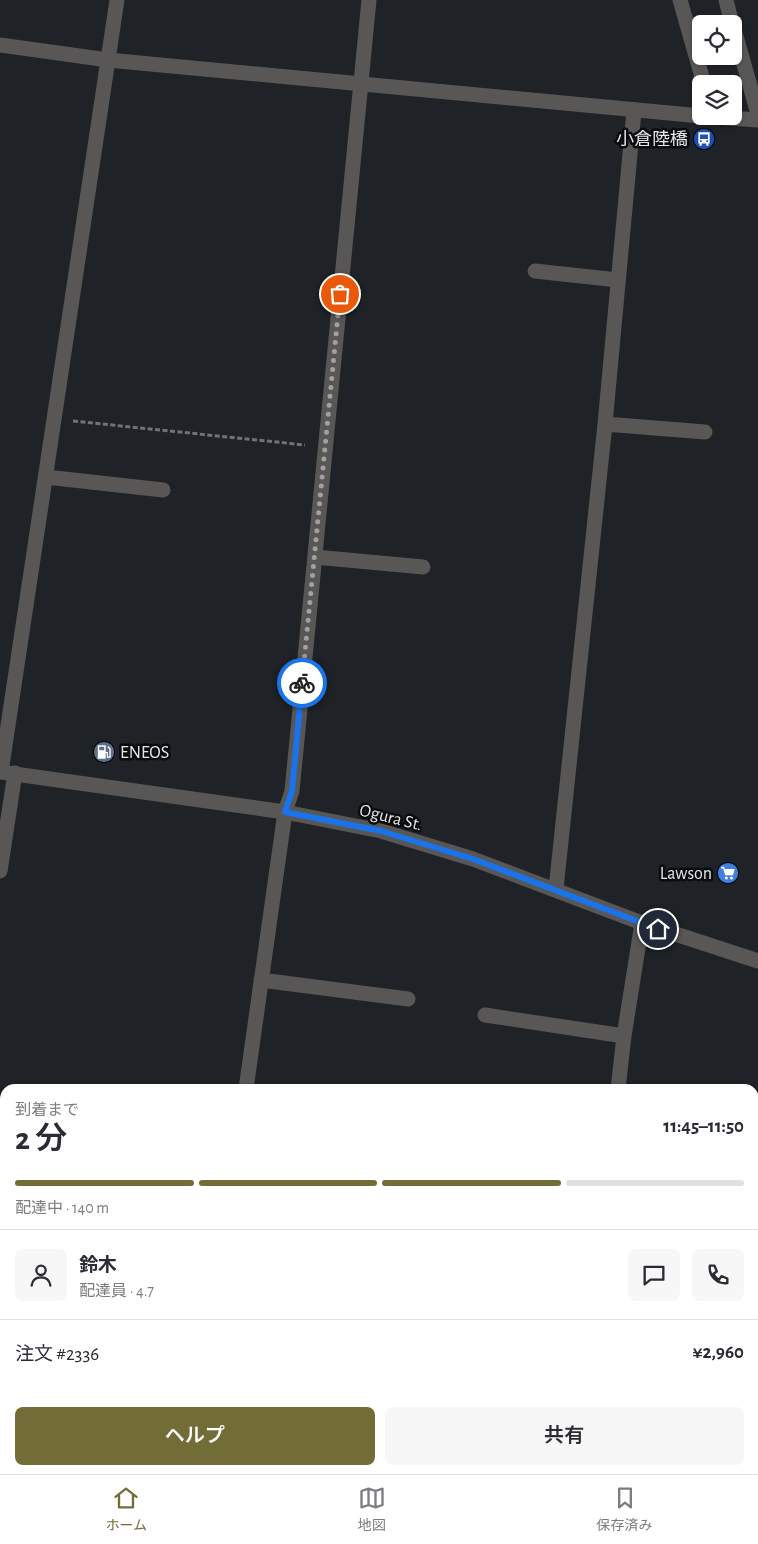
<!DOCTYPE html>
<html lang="ja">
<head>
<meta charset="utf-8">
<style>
  body { margin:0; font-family:"Alegreya Sans","Noto Sans JP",sans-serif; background:#f7f7f7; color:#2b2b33; height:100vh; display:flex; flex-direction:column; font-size:19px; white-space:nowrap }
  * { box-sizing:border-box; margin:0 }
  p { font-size:16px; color:#7c7c81 }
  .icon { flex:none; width:28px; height:28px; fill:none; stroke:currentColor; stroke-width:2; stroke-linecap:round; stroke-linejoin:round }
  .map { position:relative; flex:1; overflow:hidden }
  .sheet { position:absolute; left:0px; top:1084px; width:759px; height:391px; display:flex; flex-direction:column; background:#fff; border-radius:15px 15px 0 0; box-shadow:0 1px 4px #0004 }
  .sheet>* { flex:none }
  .controls { position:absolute; left:692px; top:15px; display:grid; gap:10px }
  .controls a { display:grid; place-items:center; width:50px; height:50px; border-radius:8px; background:#fff; box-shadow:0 1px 4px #0004; font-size:25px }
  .pin { position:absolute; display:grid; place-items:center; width:42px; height:42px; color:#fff; margin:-21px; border:2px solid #fff; border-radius:50%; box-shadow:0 1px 5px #0007 }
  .courier { position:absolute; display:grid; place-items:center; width:50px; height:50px; margin:-25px; border:4px solid #1a73e8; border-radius:50%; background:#fff; color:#222; box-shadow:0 1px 6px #0007 }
  .summary em { font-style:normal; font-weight:600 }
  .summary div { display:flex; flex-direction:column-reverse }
  .summary { display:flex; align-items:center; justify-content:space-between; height:85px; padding:0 15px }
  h1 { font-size:32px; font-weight:600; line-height:38px }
  .bar { display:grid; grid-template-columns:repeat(4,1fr); gap:8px 5px; align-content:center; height:60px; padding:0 15px }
  .bar i { height:6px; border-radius:4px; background:#e1e1e2 }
  .bar .active { background:#726c37 }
  .bar p { grid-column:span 4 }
  .line { display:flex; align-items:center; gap:12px; padding:0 15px; border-top:1px solid #e1e1e2 }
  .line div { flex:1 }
  .round { display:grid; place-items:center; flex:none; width:52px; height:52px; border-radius:8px; background:#f7f7f7 }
  .primary-button { display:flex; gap:10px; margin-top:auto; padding:10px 15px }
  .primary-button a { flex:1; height:58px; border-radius:8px; background:#726c37; color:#fff; font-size:20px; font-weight:600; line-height:58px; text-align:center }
  .primary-button a+a { background:#f7f7f7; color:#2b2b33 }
  .menu { display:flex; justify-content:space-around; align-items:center; height:70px; border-top:1px solid #e1e1e2; background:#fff; font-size:14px; color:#7c7c81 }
  .menu a { display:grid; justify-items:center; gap:2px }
  .menu .active { color:#726c37 }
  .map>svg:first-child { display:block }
</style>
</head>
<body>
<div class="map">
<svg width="758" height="1474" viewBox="0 0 758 1474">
  <rect width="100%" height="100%" fill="#1f2226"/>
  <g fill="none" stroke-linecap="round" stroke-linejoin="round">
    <path stroke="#717377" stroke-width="3" stroke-dasharray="5 2.5" stroke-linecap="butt" d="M73,421L305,445"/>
    <path stroke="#595755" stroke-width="15" d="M680,0L704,84
      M726,0L732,24
      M734,29L758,114
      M0,45L108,60L701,116
      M702,116L758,120
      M535,271L618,280
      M605,424L705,432
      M46,477L163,490
      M315,557L423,567
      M0,772L285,812L381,831L473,859L642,923L758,961
      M1,772L117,0
      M0,871L15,773
      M556,889L605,424L634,111
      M261,980L408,999
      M485,1015L624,1036
      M246,1089L285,812L292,791L369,0
      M618,1089L624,1036L642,923
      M754,1155H758
      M754,1335H758
      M0,1337H5
      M754,1436H758
      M516,1470L542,1474
      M197,1474V1470
      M394,1474L395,1470
      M459,1474L460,1470
      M570,1474V1470"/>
  </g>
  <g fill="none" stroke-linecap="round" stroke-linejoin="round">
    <path stroke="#9fa1a5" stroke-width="5" stroke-dasharray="0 9" d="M302,683L340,294"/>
    <path stroke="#1a73e8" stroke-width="6" d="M302,683L292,791L285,812L381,831L473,859L658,929"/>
  </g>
  <defs>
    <g id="bus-disc" transform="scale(1.125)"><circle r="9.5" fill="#1a4fb4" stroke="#0a0b0d"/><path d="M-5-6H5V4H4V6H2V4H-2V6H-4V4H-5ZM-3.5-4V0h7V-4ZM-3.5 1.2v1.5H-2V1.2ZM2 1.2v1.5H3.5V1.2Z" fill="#fff"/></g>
    <g id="fuel-disc" transform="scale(1.125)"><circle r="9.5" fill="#5c6f8a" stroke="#0a0b0d"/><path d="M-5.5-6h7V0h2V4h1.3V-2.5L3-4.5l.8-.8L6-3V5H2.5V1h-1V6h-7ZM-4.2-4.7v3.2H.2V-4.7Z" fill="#fff"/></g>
    <g id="supermarket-disc" transform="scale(1.125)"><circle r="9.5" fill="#3f7fe0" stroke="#0a0b0d"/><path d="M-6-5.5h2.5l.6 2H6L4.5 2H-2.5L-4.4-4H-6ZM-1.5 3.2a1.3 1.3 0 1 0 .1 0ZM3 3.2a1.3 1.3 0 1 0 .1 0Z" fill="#fff"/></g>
  </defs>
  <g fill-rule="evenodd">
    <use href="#bus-disc" x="704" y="139"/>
    <use href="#fuel-disc" x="104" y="752"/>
    <use href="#supermarket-disc" x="728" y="873"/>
  </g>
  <g text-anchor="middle" stroke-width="5" stroke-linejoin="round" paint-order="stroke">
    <g font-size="18" fill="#e4e6e9" stroke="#0a0b0d" text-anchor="end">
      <text x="688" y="145">小倉陸橋</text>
      <text x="120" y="758" text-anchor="start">ENEOS</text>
      <text x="712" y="879">Lawson</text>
    </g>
    <g font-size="18" fill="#e4e6e9" stroke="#0a0b0d">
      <text transform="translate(391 817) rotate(14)" y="6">Ogura St.</text>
    </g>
  </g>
</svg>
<div class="controls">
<a><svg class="icon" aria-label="locate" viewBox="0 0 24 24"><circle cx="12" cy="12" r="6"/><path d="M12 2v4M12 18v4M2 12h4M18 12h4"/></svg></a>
<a><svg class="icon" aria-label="layers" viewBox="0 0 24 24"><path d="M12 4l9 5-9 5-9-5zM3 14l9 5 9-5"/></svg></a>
</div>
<div class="pin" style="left:340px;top:294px;background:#ea580c"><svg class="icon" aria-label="bag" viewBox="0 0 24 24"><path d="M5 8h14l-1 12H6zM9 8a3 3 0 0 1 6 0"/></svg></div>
<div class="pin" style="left:658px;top:929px;background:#1f2937"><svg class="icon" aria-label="home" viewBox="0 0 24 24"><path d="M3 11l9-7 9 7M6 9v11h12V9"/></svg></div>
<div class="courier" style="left:302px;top:683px"><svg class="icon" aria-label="bike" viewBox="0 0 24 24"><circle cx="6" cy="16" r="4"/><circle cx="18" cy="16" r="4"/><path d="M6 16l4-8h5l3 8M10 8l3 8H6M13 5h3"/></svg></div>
<section class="sheet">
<div class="summary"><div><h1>2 分</h1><p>到着まで</p></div><em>11:45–11:50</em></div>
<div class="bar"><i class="active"></i><i class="active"></i><i class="active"></i><i></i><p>配達中 · 140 m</p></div>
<div class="line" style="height:90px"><a class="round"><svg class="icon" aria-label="person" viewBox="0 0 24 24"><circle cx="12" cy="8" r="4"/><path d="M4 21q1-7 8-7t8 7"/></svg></a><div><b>鈴木</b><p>配達員 · 4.7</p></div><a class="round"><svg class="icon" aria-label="chat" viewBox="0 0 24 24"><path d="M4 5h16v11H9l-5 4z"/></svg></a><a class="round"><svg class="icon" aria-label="phone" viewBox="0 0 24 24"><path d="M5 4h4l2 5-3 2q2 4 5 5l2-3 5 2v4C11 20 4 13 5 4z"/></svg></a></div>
<div class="line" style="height:65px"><div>注文 #2336</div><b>¥2,960</b></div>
<div class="primary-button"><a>ヘルプ</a><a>共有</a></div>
</section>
</div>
<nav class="menu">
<a class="active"><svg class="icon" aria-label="home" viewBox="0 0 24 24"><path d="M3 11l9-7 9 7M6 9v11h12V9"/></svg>ホーム</a>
<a><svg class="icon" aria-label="map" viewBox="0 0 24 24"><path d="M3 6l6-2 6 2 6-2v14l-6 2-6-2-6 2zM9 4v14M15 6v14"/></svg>地図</a>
<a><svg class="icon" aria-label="saved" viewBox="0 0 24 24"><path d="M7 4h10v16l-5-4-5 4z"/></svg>保存済み</a>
</nav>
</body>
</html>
